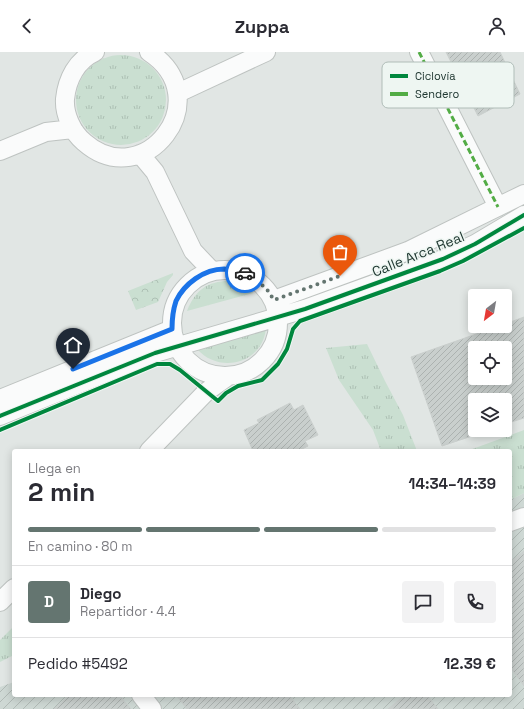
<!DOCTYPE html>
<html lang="es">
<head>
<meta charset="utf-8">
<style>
  body { margin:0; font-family:"Space Grotesk",sans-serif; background:#f2f2f3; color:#2b2b33; height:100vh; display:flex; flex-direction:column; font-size:15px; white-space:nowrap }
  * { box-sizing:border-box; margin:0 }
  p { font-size:13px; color:#7c7c81 }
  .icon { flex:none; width:22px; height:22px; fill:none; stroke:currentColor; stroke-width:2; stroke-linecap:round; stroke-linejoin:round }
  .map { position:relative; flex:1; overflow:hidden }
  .drawer { position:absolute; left:12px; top:397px; width:500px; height:248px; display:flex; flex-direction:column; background:#fff; border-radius:4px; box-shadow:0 2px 10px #0003 }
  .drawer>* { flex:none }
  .needle { width:26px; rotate:211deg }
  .fabs { position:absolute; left:468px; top:237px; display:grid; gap:8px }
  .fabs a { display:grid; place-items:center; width:44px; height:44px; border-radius:4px; background:#fff; box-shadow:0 2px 10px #0003; font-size:20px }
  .pin { position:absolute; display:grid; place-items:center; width:34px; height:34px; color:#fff; margin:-41px -17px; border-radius:50% 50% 50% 0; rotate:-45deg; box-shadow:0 0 4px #0007 }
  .pin .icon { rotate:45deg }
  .courier { position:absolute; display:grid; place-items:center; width:40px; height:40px; margin:-20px; border:3px solid #1a73e8; border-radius:50%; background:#fff; color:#222; box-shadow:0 1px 5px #0007 }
  .summary em { font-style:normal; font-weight:800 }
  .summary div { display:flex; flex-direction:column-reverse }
  .summary { display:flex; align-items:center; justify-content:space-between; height:68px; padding:0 16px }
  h1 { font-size:26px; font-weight:800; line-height:30px }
  .bar { display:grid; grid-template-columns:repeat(4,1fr); gap:6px 4px; align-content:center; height:48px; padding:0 16px }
  .bar i { height:5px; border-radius:3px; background:#e1e1e2 }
  .bar .current { background:#647570 }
  .bar p { grid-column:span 4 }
  .line { display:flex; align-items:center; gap:10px; padding:0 16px; border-top:1px solid #e1e1e2 }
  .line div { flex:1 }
  .round { display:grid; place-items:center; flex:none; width:42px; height:42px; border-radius:4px; background:#f2f2f3 }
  header { display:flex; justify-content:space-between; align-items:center; height:52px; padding:0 16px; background:#fff; font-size:18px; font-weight:800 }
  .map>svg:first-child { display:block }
</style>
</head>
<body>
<header><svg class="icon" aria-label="back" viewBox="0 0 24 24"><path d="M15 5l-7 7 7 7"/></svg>Zuppa<svg class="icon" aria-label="person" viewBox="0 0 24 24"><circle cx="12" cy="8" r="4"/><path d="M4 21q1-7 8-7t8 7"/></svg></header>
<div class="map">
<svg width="524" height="657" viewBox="0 0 524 657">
  <defs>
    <pattern id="industrial-furrows" width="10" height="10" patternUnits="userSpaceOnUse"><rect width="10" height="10" fill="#ced8d4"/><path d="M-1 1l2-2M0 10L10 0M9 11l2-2" fill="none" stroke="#b1bab6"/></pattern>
    <pattern id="grass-tufts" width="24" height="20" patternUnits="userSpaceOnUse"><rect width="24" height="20" fill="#cadfd1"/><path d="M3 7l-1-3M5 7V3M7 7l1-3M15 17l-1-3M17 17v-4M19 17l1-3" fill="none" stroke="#adc0b4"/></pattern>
    <pattern id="forest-crowns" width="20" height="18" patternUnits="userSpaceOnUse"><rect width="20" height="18" fill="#cadfd1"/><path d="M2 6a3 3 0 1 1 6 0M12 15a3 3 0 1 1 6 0" fill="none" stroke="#adc0b4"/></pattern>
    <pattern id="building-hatch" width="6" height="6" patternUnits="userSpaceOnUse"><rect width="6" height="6" fill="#c9cfcd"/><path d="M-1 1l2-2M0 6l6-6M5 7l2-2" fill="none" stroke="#acb2b0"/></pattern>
  </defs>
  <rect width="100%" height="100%" fill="#e1e6e4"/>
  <path fill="url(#industrial-furrows)" d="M524,441V657H0V635L14,630V643H510V448Z"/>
  <path fill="url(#grass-tufts)" d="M76 48a45 45 0 1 1 90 0a45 45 0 1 1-90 0Z
    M225,229C236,229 246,231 253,241L187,259C195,240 204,231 225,229Z
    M266,276C263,311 220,323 197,297Z
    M367,292L385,329L403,363L417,399H381L373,378L339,328L326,296Z
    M524,378V441L510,448V399H467Z
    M14,574V603L0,610V588Z"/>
  <path fill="url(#forest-crowns)" d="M173,221V223L167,230L158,250L136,258L128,239Z"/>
  <path fill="url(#building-hatch)" stroke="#cacfcd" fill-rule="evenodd" d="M446,0H500L520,42L478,64Z
    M524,265V366L505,372V348H475V383L442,394L411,305L499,274H505V272ZM475,296H505V326H475Z
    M290,351L294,358L303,353L318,383L305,389L308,394L298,399H253L244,378L259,371L257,368Z
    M524,499V634L510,615V510Z
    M70,643H119L131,657H54Z
    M176,643H289L300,657H187Z
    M405,643H427L438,657H388Z"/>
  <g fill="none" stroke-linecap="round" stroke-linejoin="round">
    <g stroke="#bec3c1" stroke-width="20">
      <path id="minor" d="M95,0C77,8 67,27 65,47C64,62 72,80 84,90C144,143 220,47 149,0
        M419,0L498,155
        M178,41L266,0
        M0,99L46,80L73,77
        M140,102L155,120L193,199L212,219
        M172 271a53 53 0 1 1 106 0a53 53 0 1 1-106 0Z
        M274,248L408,199L524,142
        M0,347L172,277
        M0,364L155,301L305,257L443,207L475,192L524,163
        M149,399L206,340L227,325
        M510,470L524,465
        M0,550L14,536
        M141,643L152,657"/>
    </g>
    <use href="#minor" stroke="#fafbfb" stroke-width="18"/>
    <path stroke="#52ac45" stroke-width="3" stroke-dasharray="6 3" stroke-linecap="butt" d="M419,0L498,155"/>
    <g stroke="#eef6f2" stroke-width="6">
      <path id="cycleway" d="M0,364L155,301L305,257L443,207L475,192L524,163
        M0,378L157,312H170L180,318L218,349L226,341L238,334L262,328L278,312L287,297L293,277L300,269L440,219L463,209L524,176"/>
    </g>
    <use href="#cycleway" stroke="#00873e" stroke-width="4"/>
  </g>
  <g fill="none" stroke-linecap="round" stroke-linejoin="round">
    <path stroke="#647570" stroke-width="4" stroke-dasharray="0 7.2" d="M245,221L266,236L274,248L340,224"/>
    <path stroke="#1a73e8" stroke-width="5" d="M73,317L172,277C172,268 173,258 176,249C184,232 204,217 224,217C231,218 238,220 245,221"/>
  </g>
  <g text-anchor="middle" stroke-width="3" stroke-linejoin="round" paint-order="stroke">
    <g font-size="14" fill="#203832" stroke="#eef6f2">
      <text transform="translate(418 202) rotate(-22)" y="5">Calle Arca Real</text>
    </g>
  </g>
  <rect x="382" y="10" width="132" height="46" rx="6" fill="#eef6f2" stroke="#b0bdb8" stroke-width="1"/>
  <rect x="390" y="22" width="18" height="4" fill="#00873e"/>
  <rect x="390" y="40" width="18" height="4" fill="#52ac45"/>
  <g font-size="11" fill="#203832">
    <text x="415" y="28">Ciclovía</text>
    <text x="415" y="46">Sendero</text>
  </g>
</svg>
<div class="fabs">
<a><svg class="needle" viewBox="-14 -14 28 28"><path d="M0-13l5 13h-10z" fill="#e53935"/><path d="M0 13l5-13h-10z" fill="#7c7c81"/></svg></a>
<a><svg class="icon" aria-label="locate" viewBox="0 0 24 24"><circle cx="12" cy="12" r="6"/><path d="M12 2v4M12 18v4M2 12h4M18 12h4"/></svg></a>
<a><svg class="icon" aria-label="layers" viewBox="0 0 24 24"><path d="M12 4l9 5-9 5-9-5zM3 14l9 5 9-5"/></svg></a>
</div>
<div class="pin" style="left:340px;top:224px;background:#ea580c"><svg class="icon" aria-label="bag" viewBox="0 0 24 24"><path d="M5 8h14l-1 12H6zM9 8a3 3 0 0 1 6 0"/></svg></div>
<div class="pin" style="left:73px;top:317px;background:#1f2937"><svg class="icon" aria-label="home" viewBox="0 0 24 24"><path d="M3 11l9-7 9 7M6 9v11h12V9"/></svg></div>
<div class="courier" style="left:245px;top:221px"><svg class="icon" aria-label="car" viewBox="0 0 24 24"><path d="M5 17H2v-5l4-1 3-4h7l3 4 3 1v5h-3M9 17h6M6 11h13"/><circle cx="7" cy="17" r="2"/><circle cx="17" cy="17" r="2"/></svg></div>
<section class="drawer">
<div class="summary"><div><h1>2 min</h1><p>Llega en</p></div><em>14:34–14:39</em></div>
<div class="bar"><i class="current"></i><i class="current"></i><i class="current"></i><i></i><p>En camino · 80 m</p></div>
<div class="line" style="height:72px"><b class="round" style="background:#647570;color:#fff">D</b><div><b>Diego</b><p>Repartidor · 4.4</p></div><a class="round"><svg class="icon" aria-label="chat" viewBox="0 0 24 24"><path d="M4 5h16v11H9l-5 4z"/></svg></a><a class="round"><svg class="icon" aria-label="phone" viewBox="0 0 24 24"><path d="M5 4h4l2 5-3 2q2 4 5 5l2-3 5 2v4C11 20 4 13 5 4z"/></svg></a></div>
<div class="line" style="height:52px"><div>Pedido #5492</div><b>12.39 €</b></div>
</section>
</div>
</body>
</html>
